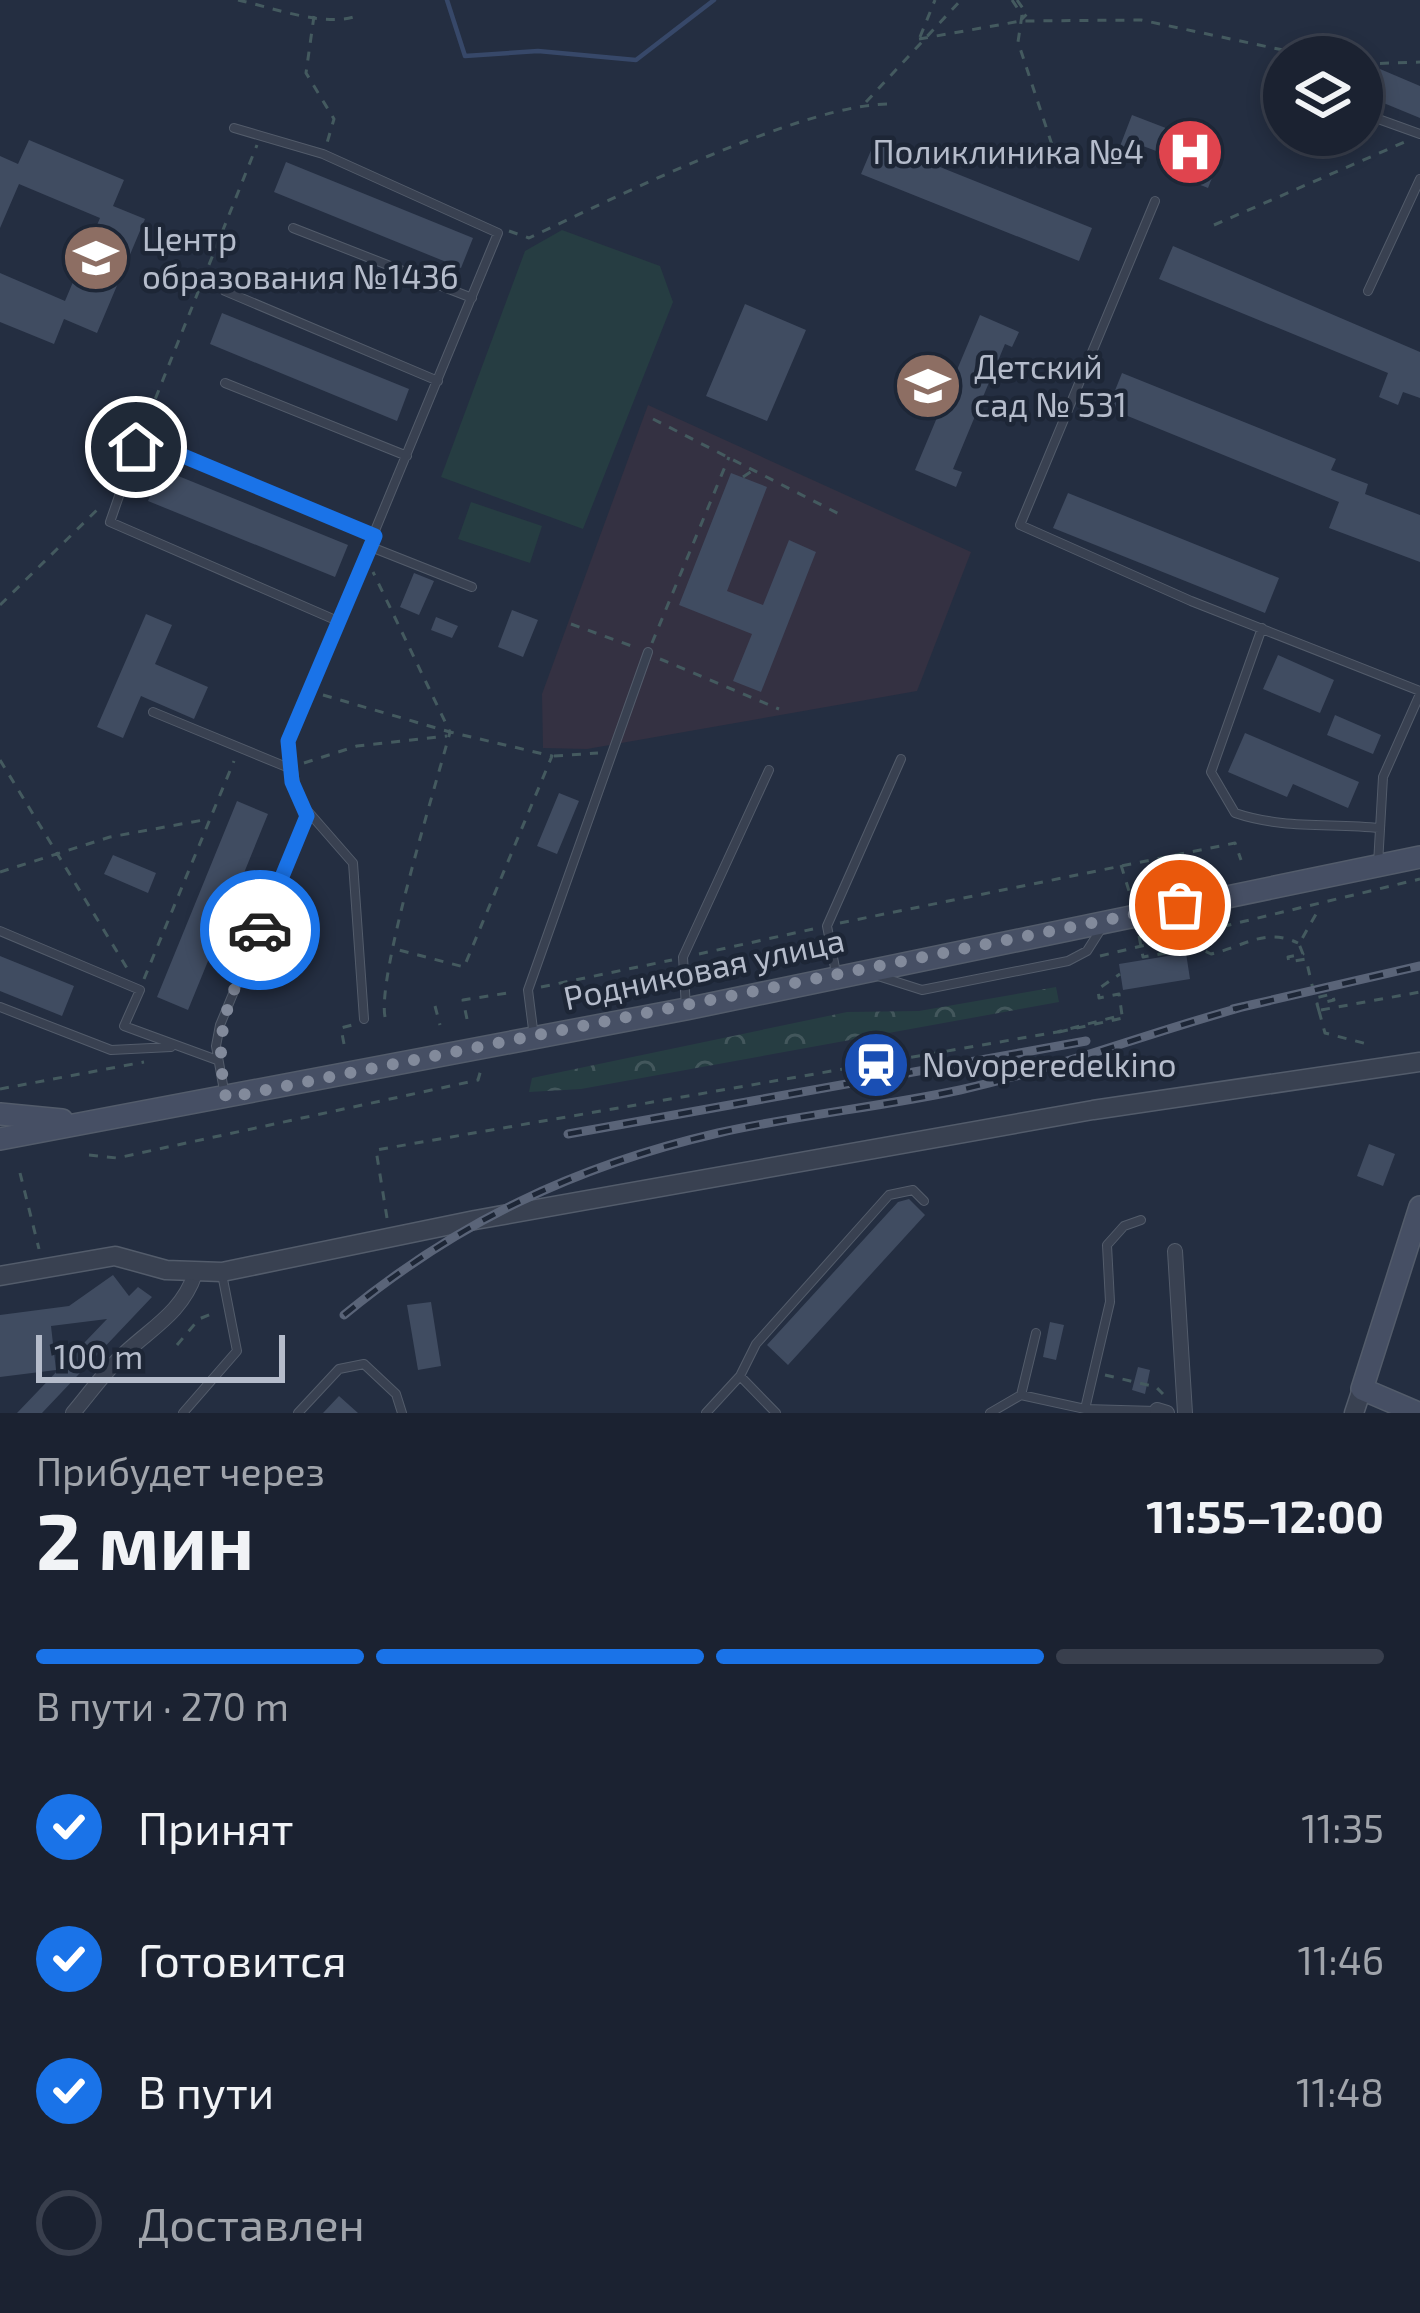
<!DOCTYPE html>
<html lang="ru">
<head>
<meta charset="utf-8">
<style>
  body { margin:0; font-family:"Exo 2",sans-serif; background:#282f3d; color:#f1f3f6; height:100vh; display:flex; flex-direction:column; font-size:45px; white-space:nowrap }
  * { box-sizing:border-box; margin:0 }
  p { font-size:39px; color:#a0a4ab }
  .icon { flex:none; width:66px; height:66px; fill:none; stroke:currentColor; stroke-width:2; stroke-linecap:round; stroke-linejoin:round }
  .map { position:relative; height:1413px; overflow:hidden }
  .drawer { display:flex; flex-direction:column; background:#1b2231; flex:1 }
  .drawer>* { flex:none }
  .fabs { position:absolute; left:1263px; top:36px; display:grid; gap:24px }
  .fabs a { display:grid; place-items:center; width:120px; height:120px; border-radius:50%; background:#1b2231; box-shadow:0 6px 18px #0003,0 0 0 3px #393f4d; font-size:60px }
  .scale { position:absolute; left:36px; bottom:30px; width:249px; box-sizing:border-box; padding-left:12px; border:6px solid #b5bccb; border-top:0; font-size:33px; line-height:42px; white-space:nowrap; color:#b5bccb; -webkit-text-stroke:9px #1d2636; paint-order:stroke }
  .pin { position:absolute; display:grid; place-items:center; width:102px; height:102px; color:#fff; margin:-51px; border:6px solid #fff; border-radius:50%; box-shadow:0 3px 12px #0007 }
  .courier { position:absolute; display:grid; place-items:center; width:120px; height:120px; margin:-60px; border:9px solid #1a73e8; border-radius:50%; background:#fff; color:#222; box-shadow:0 3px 15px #0007 }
  .summary em { font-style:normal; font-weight:700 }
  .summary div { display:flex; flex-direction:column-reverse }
  .summary { display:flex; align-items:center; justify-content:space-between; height:204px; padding:0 36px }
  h1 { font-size:78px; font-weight:700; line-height:90px }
  .bar { display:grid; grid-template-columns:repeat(4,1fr); gap:18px 12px; align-content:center; height:144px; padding:0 36px }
  .bar i { height:15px; border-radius:9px; background:#393f4d }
  .bar .on { background:#1a73e8 }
  .bar p { grid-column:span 4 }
  ol { padding:0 36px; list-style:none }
  li { display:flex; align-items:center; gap:36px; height:132px }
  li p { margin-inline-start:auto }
  li .icon { padding:12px; border-radius:50%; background:#1a73e8; color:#fff; stroke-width:4 }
  li:last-child { color:#a0a4ab }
  li i { width:66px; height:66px; border:6px solid #393f4d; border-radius:50% }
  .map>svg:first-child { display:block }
</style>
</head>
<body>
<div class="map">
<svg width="1420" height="1413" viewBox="0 0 1420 1413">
  <defs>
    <pattern id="forest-crowns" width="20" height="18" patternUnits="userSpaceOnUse" patternTransform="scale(3)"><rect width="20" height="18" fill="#263d42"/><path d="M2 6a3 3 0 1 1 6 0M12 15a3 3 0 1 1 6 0" fill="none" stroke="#43575c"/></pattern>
  </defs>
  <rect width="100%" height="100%" fill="#242e41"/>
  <path fill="#343142" d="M648,405L971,552L917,691L587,749L543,748L542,694Z"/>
  <path fill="#263d42" d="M562,230L660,266L673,302L583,529L441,477L525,251Z
    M471,502L542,526L530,563L458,539Z"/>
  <path fill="url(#forest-crowns)" d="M1056,987L1059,1002L581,1089L529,1092L532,1078L847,1012L919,1011Z"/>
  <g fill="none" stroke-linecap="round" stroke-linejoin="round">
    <path stroke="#374869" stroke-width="4.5" d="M447,0L465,56L538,51L636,60L714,0"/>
  </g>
  <path fill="#404c61" d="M1380,69L1420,86V118L1369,97Z
    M1132,115L1223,150L1208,188L1188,180L1193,165L1143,146L1137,162L1117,154Z
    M29,140L124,180L113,206L145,219L97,333L64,319L54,344L0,322V273L65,301L100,218L19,184L0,228V156L18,164Z
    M875,141L1092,228L1079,261L861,174Z
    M286,162L473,238L461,268L274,192Z
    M1173,246L1420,352V398L1403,392L1398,405L1379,397L1388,373L1159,279Z
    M745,304L806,330L767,421L706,396Z
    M222,313L409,389L397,421L210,344Z
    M980,315L1019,332L1012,347L1005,344L953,469L962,472L956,487L915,470Z
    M1122,373L1336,459L1331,470L1368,484L1365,494L1420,515V562L1329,528L1339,502L1108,408Z
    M103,445L124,454L118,470L97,462Z
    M161,469L348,545L335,577L148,501Z
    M731,473L767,487L727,591L763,605L789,540L816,552L761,692L733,681L752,634L679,605Z
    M1068,493L1279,578L1265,613L1053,528Z
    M414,573L434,581L419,615L400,607Z
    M512,610L538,620L523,657L498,647Z
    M146,614L172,625L155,664L208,687L194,719L141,696L123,738L97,727Z
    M436,617L458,626L452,638L431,630Z
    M1278,655L1334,680L1320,713L1263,689Z
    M1335,715L1381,735L1373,754L1327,735Z
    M1245,733L1359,782L1348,808L1293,784L1287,797L1228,772Z
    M559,793L579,801L557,854L537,846Z
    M237,801L268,814L188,1010L157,997Z
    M113,855L156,873L148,893L104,874Z
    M1186,953L1190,979L1123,990L1119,964Z
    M0,956L74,986L62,1016L0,991Z
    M1369,1144L1395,1154L1383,1186L1357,1176Z
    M909,1199L925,1215L788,1365L767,1345L898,1202Z
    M113,1275L129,1296L138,1287L152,1297L42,1413H17L107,1319L51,1326L56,1370L0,1377V1315L69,1306Z
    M431,1302L441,1366L418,1370L407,1305Z
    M1050,1322L1064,1325L1056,1360L1043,1357Z
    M1138,1367L1150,1370L1145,1394L1132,1390Z
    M339,1396L358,1413H323Z"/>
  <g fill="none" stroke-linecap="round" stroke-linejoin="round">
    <g stroke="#535c6b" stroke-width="10">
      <path id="service" d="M1381,120L1420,134
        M234,128L323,154L498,233L288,741L298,800L353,863L364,1019
        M1155,201L1020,525L1191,601L1420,691
        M293,228L472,298
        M225,291L438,381
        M1368,291L1420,179
        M225,383L407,456
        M371,547L472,587
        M340,622L110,522L136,447L152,443L375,536
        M1262,628L1211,772L1235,813C1282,829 1329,823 1380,828
        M153,712L289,768
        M1378,864L1383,777L1420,694
        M0,931L140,990L124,1026L217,1060
        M836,973L827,926L901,759
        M878,976L922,990L1068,961L1087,951L1101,929
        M0,1007L111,1050L171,1047
        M686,1008L683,957L769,770
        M534,1037L528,990L648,652
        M225,1096L216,1046L220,1025L307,816
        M740,1376L776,1413
        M1021,1395L1036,1333
        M1085,1409L1156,1411
        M183,1413L237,1351L222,1274
        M298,1413L339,1369L364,1364L396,1394L402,1413
        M706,1413L740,1376L756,1344L889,1195L913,1190L924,1201
        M990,1413L1021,1395L1085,1409L1110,1302L1107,1245L1124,1226L1141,1220"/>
    </g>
    <g stroke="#535c6b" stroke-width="16">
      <path id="minor" d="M1175,1251L1185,1413
        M1157,1410L1167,1413
        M73,1413C90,1393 105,1371 125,1353C153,1327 182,1312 195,1274"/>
    </g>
    <g stroke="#535c6b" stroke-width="21">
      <path id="tertiary" d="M0,1276L115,1256L166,1270L222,1272L475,1220L1093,1110L1420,1062
        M1354,1413L1362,1389"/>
    </g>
    <g stroke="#535c6b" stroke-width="24">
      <path id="secondary" d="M0,1114L62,1120
        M0,1139L686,1009L1420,857
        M1418,1413L1362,1389L1420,1207"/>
    </g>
    <path stroke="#445a5f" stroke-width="3" stroke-dasharray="9 9" stroke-linecap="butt" d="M238,0C271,7 330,30 361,14
      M1012,0L1022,15L1018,42L1060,169
      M1017,0L1027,14L1022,19
      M314,16L306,73L334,119L327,143
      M920,37L935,0
      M919,39L1021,21L1141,20L1316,57
      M1362,64L1420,62
      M1362,96L1372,114
      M866,102L961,0
      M1214,225L1407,141
      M509,231L529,238C612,199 808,101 894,104
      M136,403L150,410
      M653,419L845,517
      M142,432L257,145
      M743,477L752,471
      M0,605L101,506
      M571,624L637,648
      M652,643L729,457
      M660,659L779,709
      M323,695L450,732L373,572
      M554,756L598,753
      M0,760L130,973
      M304,763L357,746L447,736
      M1121,865L1129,891
      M0,872L110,837L209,819
      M840,923L1235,843L1241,860
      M1139,936L1143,957L1195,948
      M1195,939L1197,947L1211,954C1243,947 1265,927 1298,943
      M699,954L813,929
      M1100,956L1420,879
      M144,979L234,761
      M541,987L672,960
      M435,1006L440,1025
      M1321,1010L1420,992
      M1319,1011L1317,1004L1334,1000L1332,994L1315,998L1306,959L1289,962L1288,957L1303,954L1299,944L1320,907
      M1319,1011L1325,1033L1371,1045
      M385,1017C377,975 436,785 450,732L552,756L464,967L395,949
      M467,1019L463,1000L514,992
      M1059,1032L1123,1018
      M344,1044L341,1028L352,1025
      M0,1089L144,1062
      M89,1155L117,1158L478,1080L482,1066
      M20,1173L39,1249
      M387,1218L376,1150L1057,1032L1122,1015L1119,994L1099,998L1098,989L1120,974
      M177,1345L199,1319L216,1312
      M1105,1375L1156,1387L1163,1394"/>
    <use href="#service" stroke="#394151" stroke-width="8"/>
    <use href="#minor" stroke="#394151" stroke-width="14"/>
    <use href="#tertiary" stroke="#394151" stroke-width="18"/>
    <use href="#secondary" stroke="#464f64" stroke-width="21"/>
    <g stroke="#5a6478" stroke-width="9">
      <path id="rail" d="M1233,1009L1420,966
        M568,1134L1086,1041
        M344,1315C457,1222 575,1166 718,1133C798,1115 880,1107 960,1090C1059,1068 1153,1031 1250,1005"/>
    </g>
    <use href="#rail" stroke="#1d2636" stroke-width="4.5" stroke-dasharray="14" stroke-linecap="butt"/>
  </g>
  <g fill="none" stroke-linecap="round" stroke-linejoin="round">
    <path stroke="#828a9b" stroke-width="12" stroke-dasharray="0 21.6" d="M260,930C232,997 211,1023 226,1098L1180,905"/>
    <path stroke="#1a73e8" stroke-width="15" d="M136,447L152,443L375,536L288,741L292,782L307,816L260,930"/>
  </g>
  <defs>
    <g id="hospital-disc" transform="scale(3.45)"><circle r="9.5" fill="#e0444e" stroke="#1d2636"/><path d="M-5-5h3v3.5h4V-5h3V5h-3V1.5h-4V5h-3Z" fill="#fff"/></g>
    <g id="school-disc" transform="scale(3.45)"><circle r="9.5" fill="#8d6e63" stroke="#1d2636"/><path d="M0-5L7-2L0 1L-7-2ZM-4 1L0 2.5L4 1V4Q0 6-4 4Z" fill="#fff"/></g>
    <g id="station-disc" transform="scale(3.45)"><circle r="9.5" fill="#1a4fb4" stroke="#1d2636"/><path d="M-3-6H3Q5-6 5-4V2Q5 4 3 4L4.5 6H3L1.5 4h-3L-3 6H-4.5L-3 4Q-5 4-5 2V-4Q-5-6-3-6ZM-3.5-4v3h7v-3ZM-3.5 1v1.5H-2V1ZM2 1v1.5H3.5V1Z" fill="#fff"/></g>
  </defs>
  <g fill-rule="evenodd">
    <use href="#hospital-disc" x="1190" y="152"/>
    <use href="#school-disc" x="96" y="258"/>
    <use href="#school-disc" x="928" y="386"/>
    <use href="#station-disc" x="876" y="1065"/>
  </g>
  <g text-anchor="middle" stroke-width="9" stroke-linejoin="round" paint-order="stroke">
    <g font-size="33" fill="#b5bccb" stroke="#1d2636" text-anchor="start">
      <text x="1144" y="164" text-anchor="end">Поликлиника №4</text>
      <text x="142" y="251">Центр<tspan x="142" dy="38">образования №1436</tspan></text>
      <text x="974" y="379">Детский<tspan x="974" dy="38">сад № 531</tspan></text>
      <text x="922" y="1077">Novoperedelkino</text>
    </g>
    <g font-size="33" fill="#b5bccb" stroke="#1d2636">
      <text transform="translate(704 969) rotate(-12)" y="12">Родниковая улица</text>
    </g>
  </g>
</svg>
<div class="fabs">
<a><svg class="icon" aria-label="layers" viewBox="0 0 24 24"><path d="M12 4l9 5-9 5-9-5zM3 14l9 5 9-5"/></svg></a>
</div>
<div class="scale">100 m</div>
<div class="pin" style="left:1180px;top:905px;background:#ea580c"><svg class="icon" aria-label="bag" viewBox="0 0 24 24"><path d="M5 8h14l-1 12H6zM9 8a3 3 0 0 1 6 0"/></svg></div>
<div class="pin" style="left:136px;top:447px;background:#1f2937"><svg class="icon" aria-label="home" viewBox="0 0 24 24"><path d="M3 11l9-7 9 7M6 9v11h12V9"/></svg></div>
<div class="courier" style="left:260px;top:930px"><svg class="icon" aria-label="car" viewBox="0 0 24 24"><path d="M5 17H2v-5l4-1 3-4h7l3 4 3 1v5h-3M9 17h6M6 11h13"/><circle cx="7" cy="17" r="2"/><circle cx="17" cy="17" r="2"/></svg></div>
</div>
<section class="drawer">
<div class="summary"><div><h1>2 мин</h1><p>Прибудет через</p></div><em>11:55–12:00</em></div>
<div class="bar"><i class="on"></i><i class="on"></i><i class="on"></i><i></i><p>В пути · 270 m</p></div>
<ol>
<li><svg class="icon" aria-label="check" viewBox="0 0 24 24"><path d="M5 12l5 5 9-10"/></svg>Принят<p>11:35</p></li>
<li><svg class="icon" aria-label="check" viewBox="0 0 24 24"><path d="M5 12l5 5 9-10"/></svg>Готовится<p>11:46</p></li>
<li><svg class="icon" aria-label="check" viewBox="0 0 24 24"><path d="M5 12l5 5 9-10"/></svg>В пути<p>11:48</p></li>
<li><i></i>Доставлен</li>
</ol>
</section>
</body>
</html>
